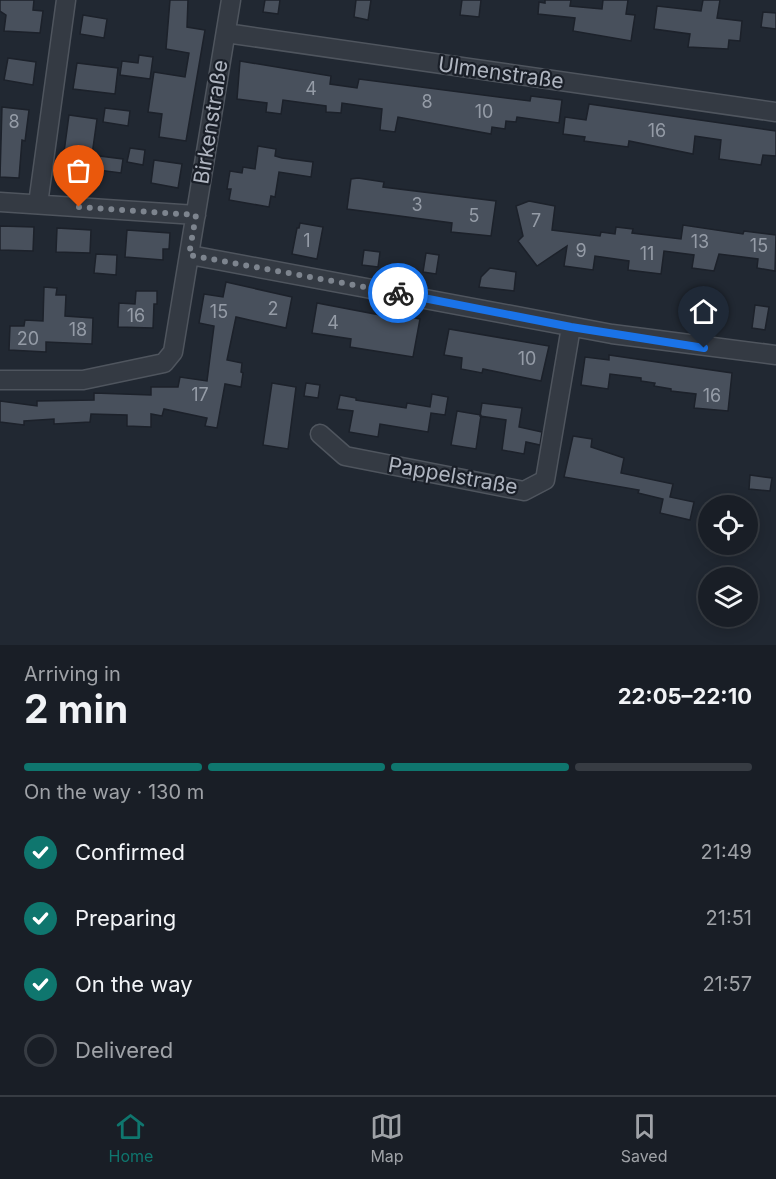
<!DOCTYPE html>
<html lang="en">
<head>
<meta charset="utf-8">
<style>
  body { margin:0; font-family:Inter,sans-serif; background:#22272e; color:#f1f3f6; height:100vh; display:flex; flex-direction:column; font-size:22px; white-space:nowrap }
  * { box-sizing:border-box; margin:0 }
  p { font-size:20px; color:#9fa2a7 }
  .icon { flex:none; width:33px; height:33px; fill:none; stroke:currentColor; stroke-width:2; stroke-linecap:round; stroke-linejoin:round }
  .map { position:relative; height:645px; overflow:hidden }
  .sheet { display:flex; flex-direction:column; background:#191e26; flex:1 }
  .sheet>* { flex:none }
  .tools { position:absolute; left:698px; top:495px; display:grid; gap:12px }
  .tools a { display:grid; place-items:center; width:60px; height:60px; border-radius:50%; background:#191e26; box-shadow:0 3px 15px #0003,0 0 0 2px #373c43; font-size:30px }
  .pin { position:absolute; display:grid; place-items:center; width:51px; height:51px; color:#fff; margin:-62px -26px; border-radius:50% 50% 50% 0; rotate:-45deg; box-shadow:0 0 6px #0007 }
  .pin .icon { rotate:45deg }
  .courier { position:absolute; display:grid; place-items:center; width:60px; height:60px; margin:-30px; border:4px solid #1a73e8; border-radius:50%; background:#fff; color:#222; box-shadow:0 2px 8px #0007 }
  .head em { font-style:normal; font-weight:700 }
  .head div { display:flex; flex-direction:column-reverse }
  .head { display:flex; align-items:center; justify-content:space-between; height:102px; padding:0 24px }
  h1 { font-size:39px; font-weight:700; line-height:45px }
  .bar { display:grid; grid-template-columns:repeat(4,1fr); gap:9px 6px; align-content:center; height:72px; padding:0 24px }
  .bar i { height:8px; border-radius:4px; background:#373c43 }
  .bar .on { background:#0f766e }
  .bar p { grid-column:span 4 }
  ol { padding:0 24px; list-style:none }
  li { display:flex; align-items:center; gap:18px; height:66px }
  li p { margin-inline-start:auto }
  li .icon { padding:6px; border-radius:50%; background:#0f766e; color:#fff; stroke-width:4 }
  li:last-child { color:#9fa2a7 }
  li i { width:33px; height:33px; border:3px solid #373c43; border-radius:50% }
  .tabs { display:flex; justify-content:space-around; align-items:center; height:84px; border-top:2px solid #373c43; background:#191e26; font-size:16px; color:#9fa2a7 }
  .tabs a { display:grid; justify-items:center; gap:3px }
  .tabs .on { color:#0f766e }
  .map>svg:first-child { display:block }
</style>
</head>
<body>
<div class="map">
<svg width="776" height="645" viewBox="0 0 776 645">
  <rect width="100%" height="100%" fill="#212832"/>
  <path fill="#48505c" stroke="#1c212a" stroke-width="1.5" d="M0,0H34L33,10L43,11L40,33L4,31L6,15L0,11Z
    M170,0H188L187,27L205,30L186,141L159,137L162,114L148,112L154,72L185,77L189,53L166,49Z
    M265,0H280L278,14L263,12Z
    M356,0H371L368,20L354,17Z
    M462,0H481L479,17L460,15Z
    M545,0H571L570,6L602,9L603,0H628L626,14L635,15L631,41L573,31L575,18L538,14L539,2L545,3Z
    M703,0H720L717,18L742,21L740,41L729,40L728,49L688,47L690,34L654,29L657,6L701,11Z
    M763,12L776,13V29L761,27Z
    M83,15L107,19L104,38L80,34Z
    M139,55L153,57L150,79L120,75L122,61L138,63Z
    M8,58L36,62L33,85L4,80Z
    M240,61L331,76L330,84L357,88L359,79L530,101L531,96L562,100L559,123L517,117L516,122L506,121L505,129L492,127L491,134L398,117L395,132L380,130L382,109L342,103L341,113L326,112V106L283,100L281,114L266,112L267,103L237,99Z
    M77,63L118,68L115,94L73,89Z
    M589,104L776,131V156L763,155L761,165L719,159L721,140L695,136L693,154L629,141L628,147L584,141L585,137L563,134L565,117L586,120Z
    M2,107L29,110L25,141L22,140L19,178L0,177Z
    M105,108L130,111L128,126L103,122Z
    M69,115L97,119L92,155L123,159L121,173L91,169L89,186L60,182Z
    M258,146L276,149L275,156L282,158L313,162L311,177L279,172L275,197L271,196L269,207L229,200L231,189H227L230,171L242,173L243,167L255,169Z
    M130,148L145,150L143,165L127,162Z
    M154,160L182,164L178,188L151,183Z
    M358,178L384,182L383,187L496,201L491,236L451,232L452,223L347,209L351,179Z
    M529,201L555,206L552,230L600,236L601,232L615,234L616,227L633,229L632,233L681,239L683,225L743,234L744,231L776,235L775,271L757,268L758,259L719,254L714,271L692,268L694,255L664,251L661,274L628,270L629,261L595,256L593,270L564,266L567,246L537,266L518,241L523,236L516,206Z
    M300,223L323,227L317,259L292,254L297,228H299Z
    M0,226L34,227L33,251L0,250Z
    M57,228L91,230L90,253L56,252Z
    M127,230L170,233L169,249H163V260L125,257Z
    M364,250L380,252L378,267L362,265Z
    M426,253L439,255L436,274L423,272Z
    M96,254L117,255L116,275L94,273Z
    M490,268L516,272L514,291L479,287L481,277Z
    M226,282L292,297L286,328L236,317L227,360L242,363L241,372L243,373L241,387L225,384L217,428L205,426L207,418L164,409L162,416L151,414V427L127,426V415L91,414L90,422L54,424V419L24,421V425L0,422V401L37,406V401L94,400V393L151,395V387H178L180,377L207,381L214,326L199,323L204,294L223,297Z
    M44,287L57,288L56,295H66L65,316L93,318L92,344L46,342V352L9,350L10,326H24L25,320L43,321Z
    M136,291H157V304H154L153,328L118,327L119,303L135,304Z
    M317,303L396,318V314L420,319L413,357L350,347L351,339L312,333Z
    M755,305L769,307L765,330L752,328Z
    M703,307L718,309L716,327L700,324Z
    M449,329L549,346L541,381L483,369L482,373L461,369L462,358L444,355Z
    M609,355L732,373L728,411L694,408L696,394L671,391V389L654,386L655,383L641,381V378L610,374L608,389L581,385L585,357L609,360Z
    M272,383L296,387L288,449L263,445Z
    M306,383L320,385L318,398L304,396Z
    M432,394L448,397L445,415L431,413L428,432L380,424L378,437L349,432L353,411L337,409L340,395L356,398V400L406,408L407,403L430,407Z
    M482,403L522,408L519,427L542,432L540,445L526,442L524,454L502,450L506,420L480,416Z
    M457,411L481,415L476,449L451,445Z
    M573,436L592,439L591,447L624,458L621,473L673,484L670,497L694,502L690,520L660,513L663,499L638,493L639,490L564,477Z
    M750,475L772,478L770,491L749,489Z"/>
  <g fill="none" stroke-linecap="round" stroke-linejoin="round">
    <g stroke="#4f555e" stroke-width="21">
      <path id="minor" d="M226,33L776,112
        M0,202L196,215
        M38,204L66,0
        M190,255L612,334L776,355
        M0,380H83L164,363L173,352L231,0
        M320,434L345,456L524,491L545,480L571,327"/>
    </g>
    <use href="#minor" stroke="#343a43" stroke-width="18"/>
  </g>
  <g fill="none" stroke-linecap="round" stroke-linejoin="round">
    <path stroke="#7d848e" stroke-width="6" stroke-dasharray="0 10.8" d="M79,207L196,215L189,255L398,293"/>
    <path stroke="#1a73e8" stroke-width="8" d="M398,293L571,327L704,348"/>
  </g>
  <g text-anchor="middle" stroke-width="4.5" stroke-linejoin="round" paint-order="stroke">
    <g font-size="18" fill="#959ca7">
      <text x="311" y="95">4</text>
      <text x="427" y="108">8</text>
      <text x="484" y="118">10</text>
      <text x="14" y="128">8</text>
      <text x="657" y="137">16</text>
      <text x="417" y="211">3</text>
      <text x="474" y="222">5</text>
      <text x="536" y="227">7</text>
      <text x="307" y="247">1</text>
      <text x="700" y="248">13</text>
      <text x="759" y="252">15</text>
      <text x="581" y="257">9</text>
      <text x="647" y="260">11</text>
      <text x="273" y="315">2</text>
      <text x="219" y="318">15</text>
      <text x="136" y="322">16</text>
      <text x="333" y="329">4</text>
      <text x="78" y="336">18</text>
      <text x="28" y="345">20</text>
      <text x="527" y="365">10</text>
      <text x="200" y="401">17</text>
      <text x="712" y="402">16</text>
    </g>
    <g font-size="21" fill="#afb5c0" stroke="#1a1f28">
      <text transform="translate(501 73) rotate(8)" y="7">Ulmenstraße</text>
      <text transform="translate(211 122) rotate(-81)" y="7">Birkenstraße</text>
      <text transform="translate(453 476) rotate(10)" y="7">Pappelstraße</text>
    </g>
  </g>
</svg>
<div class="tools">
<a><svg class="icon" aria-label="locate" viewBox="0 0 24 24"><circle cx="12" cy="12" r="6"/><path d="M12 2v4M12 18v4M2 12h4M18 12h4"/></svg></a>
<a><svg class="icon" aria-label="layers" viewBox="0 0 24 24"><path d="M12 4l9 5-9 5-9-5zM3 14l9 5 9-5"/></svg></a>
</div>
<div class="pin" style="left:79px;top:207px;background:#ea580c"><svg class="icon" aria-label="bag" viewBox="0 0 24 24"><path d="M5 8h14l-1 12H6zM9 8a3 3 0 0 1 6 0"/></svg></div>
<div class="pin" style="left:704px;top:348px;background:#1f2937"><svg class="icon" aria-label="home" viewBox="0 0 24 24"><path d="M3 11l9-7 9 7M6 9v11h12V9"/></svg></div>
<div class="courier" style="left:398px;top:293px"><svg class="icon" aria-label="bike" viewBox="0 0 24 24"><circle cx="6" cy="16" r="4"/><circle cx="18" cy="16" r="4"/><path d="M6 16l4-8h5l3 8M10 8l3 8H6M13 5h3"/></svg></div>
</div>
<section class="sheet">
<div class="head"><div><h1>2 min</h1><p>Arriving in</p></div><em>22:05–22:10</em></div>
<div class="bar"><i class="on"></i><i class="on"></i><i class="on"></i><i></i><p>On the way · 130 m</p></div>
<ol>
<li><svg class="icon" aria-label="check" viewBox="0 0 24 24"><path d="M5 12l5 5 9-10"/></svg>Confirmed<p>21:49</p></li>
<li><svg class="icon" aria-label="check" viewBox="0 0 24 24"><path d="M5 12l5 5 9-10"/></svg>Preparing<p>21:51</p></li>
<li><svg class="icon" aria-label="check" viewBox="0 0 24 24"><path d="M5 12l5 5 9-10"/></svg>On the way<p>21:57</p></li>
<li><i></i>Delivered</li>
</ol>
</section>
<nav class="tabs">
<a class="on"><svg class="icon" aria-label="home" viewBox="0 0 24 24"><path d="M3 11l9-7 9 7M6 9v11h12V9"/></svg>Home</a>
<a><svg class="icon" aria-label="map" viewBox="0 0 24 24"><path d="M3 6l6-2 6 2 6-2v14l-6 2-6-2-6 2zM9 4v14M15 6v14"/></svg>Map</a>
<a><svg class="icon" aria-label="saved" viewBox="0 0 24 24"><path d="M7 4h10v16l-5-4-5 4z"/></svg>Saved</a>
</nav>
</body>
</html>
